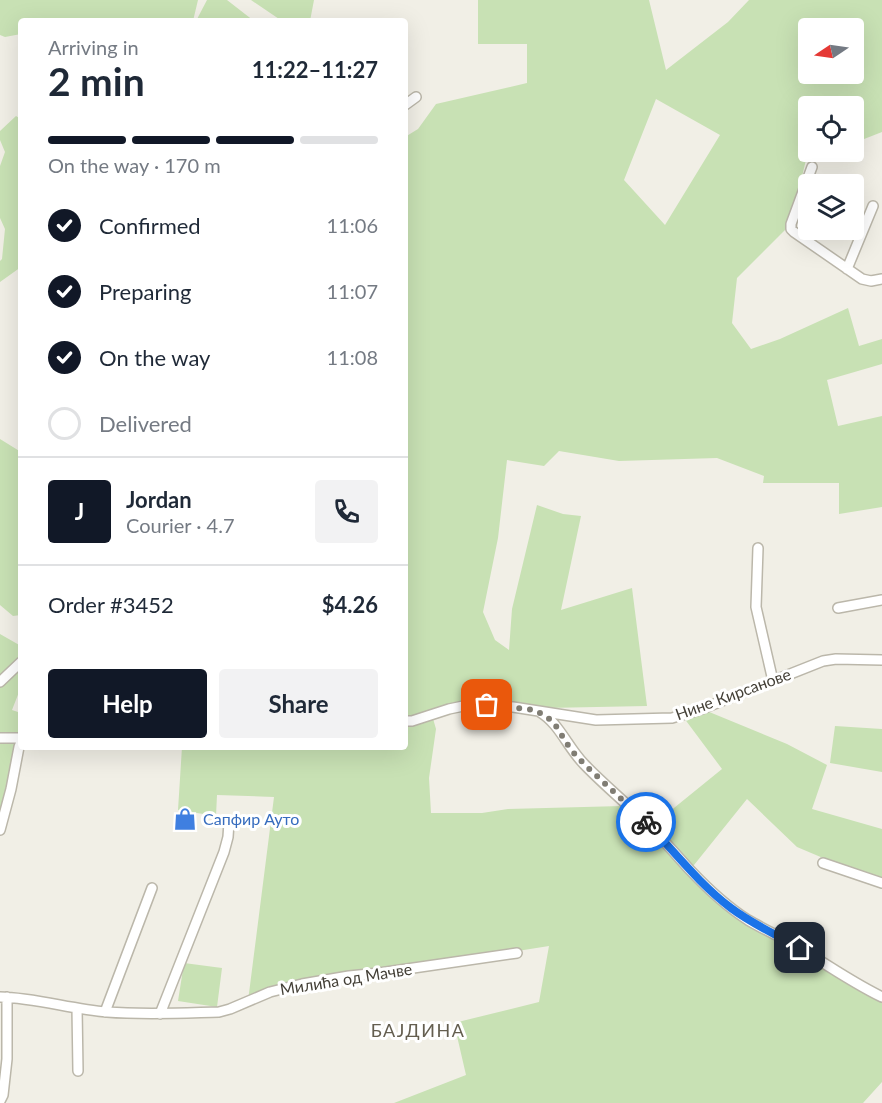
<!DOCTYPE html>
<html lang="en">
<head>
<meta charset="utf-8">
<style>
  body { margin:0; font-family:Lato,sans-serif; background:#f2f2f3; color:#1f2937; height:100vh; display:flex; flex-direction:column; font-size:22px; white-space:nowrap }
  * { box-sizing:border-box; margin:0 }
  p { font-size:20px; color:#747a83 }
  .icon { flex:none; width:33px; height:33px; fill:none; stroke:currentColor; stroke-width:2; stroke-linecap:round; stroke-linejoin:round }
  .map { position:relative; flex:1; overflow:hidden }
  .panel { position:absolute; left:18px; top:18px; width:390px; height:732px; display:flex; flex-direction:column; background:#fff; border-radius:6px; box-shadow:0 6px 24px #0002 }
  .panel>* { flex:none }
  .needle { width:39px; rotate:257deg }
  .controls { position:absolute; left:798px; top:18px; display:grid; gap:12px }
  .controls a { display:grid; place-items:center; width:66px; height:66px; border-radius:6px; background:#fff; box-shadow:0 6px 24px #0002; font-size:30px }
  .pin { position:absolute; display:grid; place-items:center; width:51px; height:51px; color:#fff; margin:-26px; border-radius:12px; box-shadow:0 3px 9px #0006 }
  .courier { position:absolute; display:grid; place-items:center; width:60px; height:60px; margin:-30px; border:4px solid #1a73e8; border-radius:50%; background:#fff; color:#222; box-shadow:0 2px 8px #0007 }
  .headline em { font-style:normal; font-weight:700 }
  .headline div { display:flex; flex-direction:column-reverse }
  .headline { display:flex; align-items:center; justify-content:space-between; height:102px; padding:0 30px }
  h1 { font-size:39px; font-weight:700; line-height:45px }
  .bar { display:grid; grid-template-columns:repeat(4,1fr); gap:9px 6px; align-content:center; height:72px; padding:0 30px }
  .bar i { height:8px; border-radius:4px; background:#e0e1e3 }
  .bar .current { background:#111827 }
  .bar p { grid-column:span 4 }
  .line { display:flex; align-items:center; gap:15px; padding:0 30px; border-top:2px solid #e0e1e3 }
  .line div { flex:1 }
  .round { display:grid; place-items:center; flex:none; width:63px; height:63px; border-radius:6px; background:#f2f2f3 }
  ol { padding:0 30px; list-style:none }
  li { display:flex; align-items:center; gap:18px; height:66px }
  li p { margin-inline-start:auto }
  li .icon { padding:6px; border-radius:50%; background:#111827; color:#fff; stroke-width:4 }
  li:last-child { color:#747a83 }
  li i { width:33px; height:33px; border:3px solid #e0e1e3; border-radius:50% }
  .cta { display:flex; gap:12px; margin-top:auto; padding:12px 30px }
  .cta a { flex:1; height:69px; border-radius:6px; background:#111827; color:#fff; font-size:24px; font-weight:700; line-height:69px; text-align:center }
  .cta a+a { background:#f2f2f3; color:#1f2937 }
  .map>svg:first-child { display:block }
</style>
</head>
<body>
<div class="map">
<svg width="882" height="1103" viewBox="0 0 882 1103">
  <rect width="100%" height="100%" fill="#f1efe6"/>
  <path fill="#c8e1b4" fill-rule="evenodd" d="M0,0H198L193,21H21V34L5,37L0,35Z
    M207,0H227L254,21H196Z
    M251,0H314L310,21H282Z
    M478,0H649L666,70L728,22L749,0H882V132L859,141H854V106H808V151L791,224L737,278L732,323L751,349L780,339L848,308L859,346L882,339V364L827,380L838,426L882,416V507L839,514V483H763L764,476L717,458L619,461L559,451L544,466L507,460L498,538L483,612L495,640L509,650L512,609L537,505L563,514L581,516L561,610L632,588L647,706L498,709L473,704L432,715L436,729L429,778L431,813H482L508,809L622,806L653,825L722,769L684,718L702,709L787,744L827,765L812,809L882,829V883L823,863V858L797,847L747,799L690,870L749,920L882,995V1082L863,1103H394L466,1075L454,1023L539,1002L549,946L379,973L349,976L248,1001L274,797L217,795L216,816L178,810L182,747H405V137L418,129L436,104L527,83V44H478ZM808,28H854V74H808ZM656,99L720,135L665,225L624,180Z
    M16,116L21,119V267L0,282V261L2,259L5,229L0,218V166L5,152L0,140V131Z
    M0,439L21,452V615L13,616L0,605Z
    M0,634L21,646V687L12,710L21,713V736L0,737Z
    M835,726L882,729V772L830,763Z
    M0,738H21L0,830Z
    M184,963L222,968L217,1007L178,1001Z"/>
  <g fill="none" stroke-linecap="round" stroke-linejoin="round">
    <g stroke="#bbb7aa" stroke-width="12">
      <path id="minor" d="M405,105L416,97
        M812,167L791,224V229L794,232L862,279L871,281L882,279
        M847,269L873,206
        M758,548L756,607L773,681
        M838,608L882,600
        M0,682L21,662
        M540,712C559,723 568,748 584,764C602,783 624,801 643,820C660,835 674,853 690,870C707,888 726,906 748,920C765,930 783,938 800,948C827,965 853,983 882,997
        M405,721H412L449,709L473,704L513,707L596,720L672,718L702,709L823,661L836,659L882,660
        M0,738H21
        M0,830L11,789L19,747L21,742
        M823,863L882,883
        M0,997C36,998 71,1009 107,1012C144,1015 182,1013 219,1012L230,1009L270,992L302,984L349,976L379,973L517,953
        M77,1008L78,1071
        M105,1012L152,888
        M160,1014L224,852L228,837L229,822
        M0,1101L3,1095L7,1059V997"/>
    </g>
    <use href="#minor" stroke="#fff" stroke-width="9"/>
  </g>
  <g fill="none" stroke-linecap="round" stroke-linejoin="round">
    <path stroke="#807d74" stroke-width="6" stroke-dasharray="0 10.8" d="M487,705L535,710L547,717L554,723L571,750L584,764L646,822"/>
    <path stroke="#1a73e8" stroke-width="8" d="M646,822C674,851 699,884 731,908C752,924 777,935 800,948"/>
  </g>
  <defs>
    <g id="shop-bare" transform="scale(1.8)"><path d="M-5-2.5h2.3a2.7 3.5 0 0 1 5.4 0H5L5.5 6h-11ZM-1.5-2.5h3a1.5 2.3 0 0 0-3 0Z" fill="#3f7fe0" stroke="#fff" stroke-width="2.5" paint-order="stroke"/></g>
  </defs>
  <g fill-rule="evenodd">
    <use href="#shop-bare" x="185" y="819"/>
  </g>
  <g text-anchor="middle" stroke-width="6" stroke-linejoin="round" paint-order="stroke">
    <g font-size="16" fill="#433f36" stroke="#fff">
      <text transform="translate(733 694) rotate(-20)" y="6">Нине Кирсанове</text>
      <text transform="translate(346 979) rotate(-9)" y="6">Милића од Мачве</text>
    </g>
    <g font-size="16" fill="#366cbe" stroke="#fff" text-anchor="start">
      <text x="203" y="825">Сапфир Ауто</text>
    </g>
    <g font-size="18" letter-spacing="1.5" fill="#645e4f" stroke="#fff">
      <text x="418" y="1037">БАЈДИНА</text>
    </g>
  </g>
</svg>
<div class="controls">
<a><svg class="needle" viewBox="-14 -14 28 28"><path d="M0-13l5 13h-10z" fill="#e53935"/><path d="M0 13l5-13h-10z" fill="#747a83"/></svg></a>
<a><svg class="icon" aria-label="locate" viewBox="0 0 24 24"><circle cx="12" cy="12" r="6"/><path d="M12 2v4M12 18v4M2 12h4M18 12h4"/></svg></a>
<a><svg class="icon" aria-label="layers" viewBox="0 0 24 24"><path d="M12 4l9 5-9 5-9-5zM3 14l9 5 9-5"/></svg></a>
</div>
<div class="pin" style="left:487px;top:705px;background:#ea580c"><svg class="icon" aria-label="bag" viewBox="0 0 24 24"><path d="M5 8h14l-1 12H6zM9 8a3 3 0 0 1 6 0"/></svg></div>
<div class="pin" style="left:800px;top:948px;background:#1f2937"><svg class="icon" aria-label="home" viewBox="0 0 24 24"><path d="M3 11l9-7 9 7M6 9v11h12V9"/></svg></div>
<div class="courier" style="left:646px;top:822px"><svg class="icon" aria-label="bike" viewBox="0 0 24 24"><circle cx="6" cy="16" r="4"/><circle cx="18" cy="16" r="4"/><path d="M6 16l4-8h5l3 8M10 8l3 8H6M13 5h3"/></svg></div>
<section class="panel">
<div class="headline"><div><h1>2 min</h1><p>Arriving in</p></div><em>11:22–11:27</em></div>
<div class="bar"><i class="current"></i><i class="current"></i><i class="current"></i><i></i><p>On the way · 170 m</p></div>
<ol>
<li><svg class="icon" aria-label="check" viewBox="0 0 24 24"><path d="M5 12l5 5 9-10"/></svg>Confirmed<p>11:06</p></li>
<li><svg class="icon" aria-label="check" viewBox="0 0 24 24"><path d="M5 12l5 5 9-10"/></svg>Preparing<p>11:07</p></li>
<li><svg class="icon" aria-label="check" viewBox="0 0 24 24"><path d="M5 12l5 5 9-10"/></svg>On the way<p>11:08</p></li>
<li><i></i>Delivered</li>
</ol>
<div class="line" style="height:108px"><b class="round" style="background:#111827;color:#fff">J</b><div><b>Jordan</b><p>Courier · 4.7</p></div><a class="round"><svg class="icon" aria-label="phone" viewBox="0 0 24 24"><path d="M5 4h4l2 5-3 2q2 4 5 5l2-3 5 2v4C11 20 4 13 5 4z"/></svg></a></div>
<div class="line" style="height:78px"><div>Order #3452</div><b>$4.26</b></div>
<div class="cta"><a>Help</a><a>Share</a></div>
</section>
</div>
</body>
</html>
